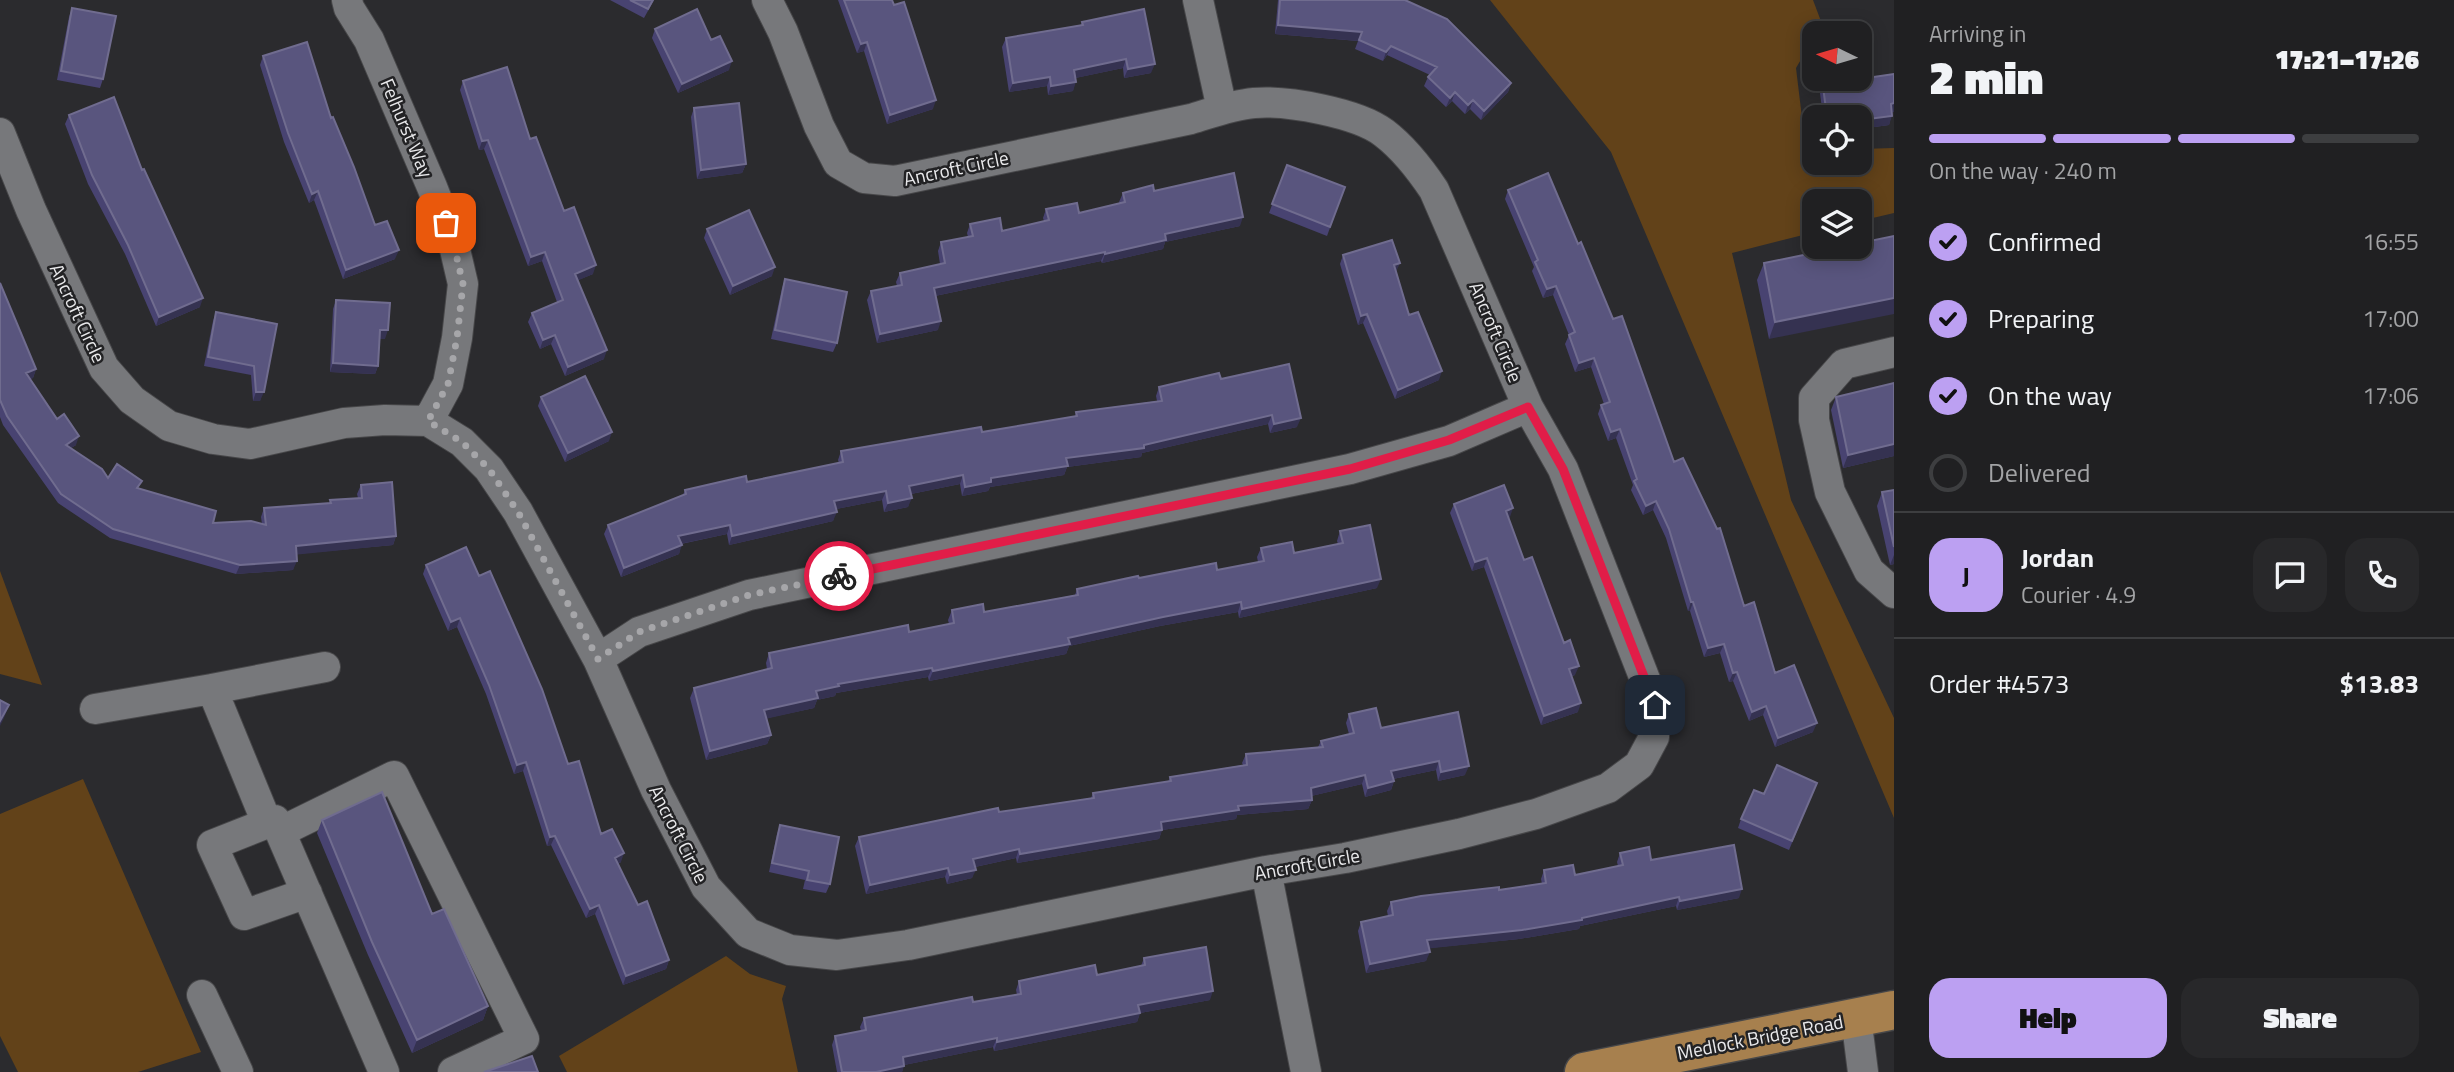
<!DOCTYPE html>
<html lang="en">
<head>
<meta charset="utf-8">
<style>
  body { margin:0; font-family:"Titillium Web",sans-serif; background:#28282a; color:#f1f3f6; height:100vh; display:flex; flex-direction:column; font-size:26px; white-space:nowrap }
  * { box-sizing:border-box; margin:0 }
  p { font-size:23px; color:#a2a3a5 }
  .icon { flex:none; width:38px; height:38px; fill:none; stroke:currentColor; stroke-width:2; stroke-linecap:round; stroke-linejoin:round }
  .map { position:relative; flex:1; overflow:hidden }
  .side { display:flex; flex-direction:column; background:#202022; width:560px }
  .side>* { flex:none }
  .needle { width:46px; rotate:275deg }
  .buttons { position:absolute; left:1802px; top:21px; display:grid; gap:14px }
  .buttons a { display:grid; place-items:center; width:70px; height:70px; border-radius:14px; background:#202022; box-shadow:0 4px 18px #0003,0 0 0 2px #3d3e40; font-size:35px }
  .pin { position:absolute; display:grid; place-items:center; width:60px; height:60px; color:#fff; margin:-30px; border-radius:14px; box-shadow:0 4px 10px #0006 }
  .courier { position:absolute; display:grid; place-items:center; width:70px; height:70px; margin:-35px; border:5px solid #e11d48; border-radius:50%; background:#fff; color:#222; box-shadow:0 2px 9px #0007 }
  .summary em { font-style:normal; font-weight:800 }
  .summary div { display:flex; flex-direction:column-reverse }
  .summary { display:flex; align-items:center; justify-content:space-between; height:119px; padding:0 35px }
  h1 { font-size:46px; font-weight:800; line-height:52px }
  .bar { display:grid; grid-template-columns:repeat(4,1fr); gap:10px 7px; align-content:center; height:84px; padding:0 35px }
  .bar i { height:9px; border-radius:5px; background:#3d3e40 }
  .bar .selected { background:#bca0f2 }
  .bar p { grid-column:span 4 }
  .line { display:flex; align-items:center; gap:18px; padding:0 35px; border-top:2px solid #3d3e40 }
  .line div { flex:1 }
  .round { display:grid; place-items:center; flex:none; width:74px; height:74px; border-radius:21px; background:#28282a }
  ol { padding:0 35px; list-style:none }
  li { display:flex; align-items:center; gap:21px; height:77px }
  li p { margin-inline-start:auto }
  li .icon { padding:7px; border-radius:50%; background:#bca0f2; color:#111; stroke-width:4 }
  li:last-child { color:#a2a3a5 }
  li i { width:38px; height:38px; border:4px solid #3d3e40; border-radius:50% }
  .action { display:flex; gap:14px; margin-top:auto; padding:14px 35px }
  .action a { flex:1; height:80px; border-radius:21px; background:#bca0f2; color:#111; font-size:28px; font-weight:800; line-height:80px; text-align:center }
  .action a+a { background:#28282a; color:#f1f3f6 }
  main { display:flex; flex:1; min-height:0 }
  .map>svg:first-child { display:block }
</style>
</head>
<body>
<main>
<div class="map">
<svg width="1894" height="1072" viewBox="0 0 1894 1072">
  <rect width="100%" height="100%" fill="#2b2b2e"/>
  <path fill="#624219" d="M1490,0H1813L1822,24L1796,68L1806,151H1815V163H1860V149L1894,148V213L1860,221V201H1815V232L1732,253L1791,500L1894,718V818L1611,152Z
    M0,571L42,685L0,674Z
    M83,779L201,1052L138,1072H18L0,1036V814Z
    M726,956L750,974L786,986L782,999L798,1072H567L559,1056Z"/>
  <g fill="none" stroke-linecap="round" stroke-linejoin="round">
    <g stroke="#474749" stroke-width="32">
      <path id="minor" d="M347,0L349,8L369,40L432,187L453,241L463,284L457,338L448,384L428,421
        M1198,0L1222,109
        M0,133L31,210L104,368L132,400L169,426L213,439L250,444L344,423L385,420L428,421L462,442L489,469L518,512L598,659L656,790L706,887L748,933L790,950L837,955L908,945L1266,871L1345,858L1459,834L1536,814L1608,788L1639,765L1654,737L1655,705L1563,469L1528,407L1434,190C1420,169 1405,149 1384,133C1358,113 1287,100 1254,103C1232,105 1211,113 1191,119L895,181L864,178L838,163L819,126L783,32L767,0
        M1894,352L1844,364L1814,398V420L1830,492L1869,571L1894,593
        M598,659L639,632L749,595L1350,469L1449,441L1528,407
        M212,689L325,667
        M95,709L212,689L267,823
        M280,832L394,776L524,1039L453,1072
        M1266,871L1306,1072
        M307,893L244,915L212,845L275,820L384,1072
        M202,995L238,1072
        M1856,1017L1863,1072"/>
    </g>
    <g stroke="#474749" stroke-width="41">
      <path id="major" d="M1584,1072L1894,1010"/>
    </g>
    <use href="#minor" stroke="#77787b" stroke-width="30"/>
    <use href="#major" stroke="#a7804e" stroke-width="38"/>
  </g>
  <path fill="#484371" d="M610,0H654L644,18Z
    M838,0H892L933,109L887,124L864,51L857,53Z
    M1278,0H1405L1511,83L1508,92L1481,120L1470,109L1465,114L1452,101L1446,107L1424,86L1428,77L1430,75L1387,55L1383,61L1355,49L1358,41L1275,34Z
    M72,8L103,79L100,88L57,80L69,17Z
    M1082,22L1151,73L1124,78L1123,68L1075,78L1073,91L1048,95L1047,86L1009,92L1002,47L1006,38L1080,26Z
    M655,29L711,40L729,70L678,93L652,38Z
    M263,56L331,118L375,225L395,259L343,279L314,200L309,203L284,142L260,65Z
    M1894,74V112H1892L1889,125L1860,129V117H1823L1819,85L1821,79L1849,80Z
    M463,81L530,139L593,274L578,280L604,359L565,376L551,344L540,349L528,322L532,313L557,302L542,261L528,266L484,149L479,150L460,90Z
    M694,108L746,164L742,173L697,179L691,117Z
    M69,115L142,170L200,307L156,326L125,254L88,184L65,124Z
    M1287,165L1345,187L1327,236L1269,213Z
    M1508,190L1578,244L1613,319L1674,462L1744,606L1775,673L1813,732L1775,747L1763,715L1749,721L1733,681L1729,682L1720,653L1704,657L1690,611H1688L1666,538L1653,510L1643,515L1631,490L1633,485L1616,438L1608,441L1598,414L1601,405L1604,404L1591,367L1575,372L1565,344L1569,335L1553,295L1543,298L1532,271L1534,267L1505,199Z
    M1154,191L1240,226L1165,242L1163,249L1102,263L1101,261L935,296L938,330L877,343L867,300L871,291L897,286L896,282L900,273L940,264L938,251L941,242L968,237L967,233L970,224L1002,231L1044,221L1043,218L1046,209L1079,213L1120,204L1119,202L1123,193Z
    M707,229L772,276L730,295L704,238Z
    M1894,236L1769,339L1757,280L1764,263Z
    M1343,255L1396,272L1409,315L1439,380L1395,399L1363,323L1358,325L1340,264Z
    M785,279L837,343L833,352L771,339L782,288Z
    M0,283L36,369L33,378L30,379L76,445L71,448L108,478L139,489L213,523L262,524L261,517L264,508L329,503L330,500L358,498L357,494L361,485L396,536L393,545L296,554L293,570L236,574L110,538L58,503L3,425L0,417Z
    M336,300L385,339H379L378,366L375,374L330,372L333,309Z
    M216,312L277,324L260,401H253L251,375L204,366L213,321Z
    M1221,379L1297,427L1270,433L1268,424L1142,453L1141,457L1067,467L1064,475L990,487L988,491L962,496L960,484L911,494L908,507L884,512L882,500L836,509L833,521L729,545L727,534L681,544L679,554L621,577L604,534L608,525L683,495L685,490L747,482L839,463L838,460L841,451L982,432L1075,416L1076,412L1157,401L1156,396L1159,387Z
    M1894,383V456L1843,468L1831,410L1836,397Z
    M541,397L609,441L565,462L538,406Z
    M1894,490V564L1890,565L1877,506L1882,492Z
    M1454,504L1510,517L1508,518L1524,560L1575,675L1572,676L1578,712L1541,725L1484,567L1472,571L1450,513Z
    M1340,531L1377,588L1239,618L1238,612L1160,626L1069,646L1066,654L929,681L928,677L836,693L835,696L817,700L814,708L767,718L771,735L767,744L706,760L690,698L694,688L767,669L766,663L769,653L909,632L949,624L948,620L952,610L984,612L1075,595L1077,589L1139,578L1217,570L1258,562L1257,557L1261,548L1294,553L1338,544L1337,541Z
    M426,565L479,576L601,834L621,862L618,864L638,905L669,960L666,969L623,985L595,914L586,918L551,845L547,846L523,771L514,774L486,694L457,627L448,631L423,574Z
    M1349,714L1381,728L1465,775L1438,781L1436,770L1393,779L1394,781L1391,790L1365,797L1362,784L1311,796L1312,800L1308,809L1237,815L1236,819L1162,830L1159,839L1017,863L1016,858L975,867L972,878L947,884L945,877L866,894L855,846L859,837L999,812L1091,798L1093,793L1168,782L1170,777L1243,765L1242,763L1246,754L1318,747L1321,741L1349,734L1346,723Z
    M1817,783L1789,850L1738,828L1741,819L1764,794Z
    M322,820L488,1006L483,1020L412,1053L368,955L317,833Z
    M780,825L830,884L826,893L803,889L805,880L769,872L777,834Z
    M1620,853L1651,860L1739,898L1677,910L1676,906L1580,926L1579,929L1519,939L1429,948L1426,961L1366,973L1358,931L1361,922L1388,916L1387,911L1391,902L1499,890L1542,884L1541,879L1544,870L1575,875L1618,866L1617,862Z
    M1144,958L1210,1000L1140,1013L1137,1022L994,1051L993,1047L904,1065L902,1072H837L832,1045L835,1036L861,1031L860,1027L864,1018L973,1002L1017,995L1016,990L1019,981L1097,975L1141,966Z"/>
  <path fill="#353251" d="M1278,25L1362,32L1359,41L1275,34Z
    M867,42L864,51L857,53L861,44Z
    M1391,46L1387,55L1383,61L1386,52Z
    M1126,59L1123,68L1071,79L1074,70Z
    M732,61L729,70L678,93L682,84Z
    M1155,64L1151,73L1124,78L1128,69Z
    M1050,77L1047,86L1009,92L1013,83Z
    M1076,82L1073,91L1048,95L1051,86Z
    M1511,83L1508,92L1481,120L1484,111Z
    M1455,92L1452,101L1446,107L1450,98Z
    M936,100L933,109L887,124L890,115Z
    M1473,100L1470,109L1465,114L1468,105Z
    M1894,103V112L1887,113L1891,104Z
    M1892,116L1889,125L1860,129V120Z
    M488,140L484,149L479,150L482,141Z
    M746,164L742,173L697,179L701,170Z
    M318,191L314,200L309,203L312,194Z
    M1243,217L1240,226L1165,242L1163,249L1102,263L1105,254L1165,234Z
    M399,250L395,259L343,279L346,270Z
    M545,252L542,261L528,266L531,257Z
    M1105,252L1101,261L930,297L934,288Z
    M1400,263L1396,272L1394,265Z
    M596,265L593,274L572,283L575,274Z
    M775,267L772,276L730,295L733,286Z
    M1556,286L1553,295L1543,298L1547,289Z
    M203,298L200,307L156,326L159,317Z
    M1894,298V314L1769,339L1775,322Z
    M1367,314L1363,323L1358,325L1361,316Z
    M941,321L938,330L877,343L880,334Z
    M380,330H388L385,339H377Z
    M555,335L551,344L540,349L543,340Z
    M607,350L604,359L565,376L568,367Z
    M1594,358L1591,367L1575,372L1579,363Z
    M333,363L378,366L375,374L330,372Z
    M36,369L33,378L22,382L26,373Z
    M1442,371L1439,380L1395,399L1398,390Z
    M256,392H264L260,401H253Z
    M1272,415L1268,424L1142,453L1141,457L1067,467L1064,475L990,487L988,491L962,496L965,487L991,478L1066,458L1144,445Z
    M1301,418L1297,427L1270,433L1274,424Z
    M1620,429L1616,438L1608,441L1611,432Z
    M612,432L609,441L565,462L568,453Z
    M79,436L76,445L62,454L66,445Z
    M1894,444V456L1843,468L1848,455Z
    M963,475L960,484L906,495L909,486Z
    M886,491L882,500L831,510L834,501Z
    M912,498L908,507L884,512L888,503Z
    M1656,501L1653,510L1643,515L1646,506Z
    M1513,508L1510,517L1502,520L1506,511Z
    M837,512L833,521L729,545L732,536Z
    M730,525L727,534L675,545L678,536Z
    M396,536L393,545L293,555L296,546Z
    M682,545L679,554L621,577L624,568Z
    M1894,555V564L1890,565Z
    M1487,558L1484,567L1472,571L1475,562Z
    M297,561L293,570L236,574L240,565Z
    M1381,579L1377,588L1239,618L1242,609Z
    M1241,602L1238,612L1160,626L1069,646L1066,654L929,681L933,671L1068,638L1163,617Z
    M1691,602H1693L1690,611H1688Z
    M460,618L457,627L448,631L451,622Z
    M1724,644L1720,653L1704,657L1708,648Z
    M1579,666L1575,675L1566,678L1569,669Z
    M932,668L928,677L836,693L835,696L817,700L814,708L761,720L764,710L838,684Z
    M1737,672L1733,681L1729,682L1733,673Z
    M1581,703L1578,712L1541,725L1544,716Z
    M9,705L4,718L0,726V721Z
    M1766,706L1763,715L1749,721L1752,712Z
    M1817,723L1813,732L1775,747L1778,738Z
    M771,735L767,744L706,760L710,751Z
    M1439,761L1436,770L1388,780L1391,771Z
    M526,762L523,771L514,774L517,765Z
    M1469,766L1465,775L1438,781L1441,772Z
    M1365,775L1362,784L1307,797L1311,788Z
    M1394,781L1391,790L1365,797L1368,788Z
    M1312,800L1308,809L1237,815L1236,819L1162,830L1159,839L1017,863L1020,854L1161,822L1238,806Z
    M555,836L551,845L547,846L550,837Z
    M1019,849L1016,858L970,868L973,859Z
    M624,853L621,862L612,867L615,858Z
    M948,868L945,877L866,894L870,885Z
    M976,870L972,878L947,884L950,875Z
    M1742,889L1739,898L1677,910L1680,901Z
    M1679,897L1676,906L1580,926L1579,929L1519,939L1424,949L1427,940L1582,918Z
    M599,905L595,914L586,918L590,909Z
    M1430,952L1426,961L1366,973L1370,964Z
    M669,960L666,969L623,985L626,976Z
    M1213,991L1210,1000L1140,1013L1137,1022L994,1051L997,1042L1138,1005Z
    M488,1006L483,1020L412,1053L417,1040Z
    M997,1038L993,1047L899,1066L903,1057Z
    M904,1066L902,1072H876Z"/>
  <path fill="#59557e" stroke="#706c8f" stroke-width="2" d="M630,0H653L648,9Z
    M844,0H892L894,5L904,2L936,100L890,115L867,42L861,44Z
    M1280,0H1405L1447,19L1511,83L1484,111L1473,100L1468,105L1455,92L1450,98L1428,77L1437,67L1391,46L1386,52L1359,40L1362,32L1278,25Z
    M72,8L116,16L103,79L61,71Z
    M697,9L711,40L720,36L732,61L682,84L655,29Z
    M1144,9L1155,64L1128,69L1126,59L1074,70L1076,82L1051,86L1050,77L1013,83L1006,38L1083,25L1082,22Z
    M307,42L331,118L333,117L354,167L375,225L387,221L399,250L346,270L318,191L312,194L288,133L263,56Z
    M507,67L530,139L536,137L564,211L574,207L596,265L575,274L607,350L568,367L555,335L543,340L532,313L563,300L545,252L531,257L488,140L482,141L463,81Z
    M1894,74V103L1891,104L1892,116L1860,120V117H1827L1822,79H1860Z
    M114,97L142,170L144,169L203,298L159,317L128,245L92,175L69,115Z
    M739,103L746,164L701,170L694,108Z
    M1287,165L1345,187L1330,227L1272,204Z
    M1234,173L1243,217L1165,234L1166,240L1105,254V252L934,288L941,321L880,334L871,291L902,285L900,273L945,263L941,242L973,236L970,224L1000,218L1002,231L1049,220L1046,209L1077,203L1079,213L1125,202L1123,193L1153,185L1154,191Z
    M1548,173L1578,244L1581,242L1613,319L1622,316L1674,462L1683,458L1717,529L1720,528L1744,606L1754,602L1775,673L1794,665L1817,723L1778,738L1766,706L1752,712L1737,672L1733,673L1724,644L1708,648L1693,602H1691L1669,529L1656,501L1646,506L1634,481L1637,479L1620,429L1611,432L1601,405L1610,402L1594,358L1579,363L1569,335L1575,332L1556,286L1547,289L1535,262L1538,260L1508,190Z
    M749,210L775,267L733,286L707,229Z
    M1894,236V298L1775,322L1764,263L1843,247H1860V243Z
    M1392,240L1400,263L1394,265L1409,315L1418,312L1442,371L1398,390L1367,314L1361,316L1343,255Z
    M785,279L847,292L837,343L775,330Z
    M0,283L36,369L26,373L57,419L64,414L79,436L66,445L102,469L108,478L117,464L142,481L137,488L216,511L213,523L251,521L266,525L264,508L331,503L330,500L362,498L361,485L392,482L396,536L296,546L297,561L240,565L113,529L61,494L7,416L0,400Z
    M336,300L390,303L388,330H380L378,366L333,363Z
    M216,312L277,324L264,392H256L254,366L208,357Z
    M1289,364L1301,418L1274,424L1272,415L1144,445V448L1066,458L1068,466L991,478V482L965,487L963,475L909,486L912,498L888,503L886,491L834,501L837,512L732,536L730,525L678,536L682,545L624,568L608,525L686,494L685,490L746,476L747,482L843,462L841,451L981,427L982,432L1077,416L1076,412L1162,401L1159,387L1219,373L1221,379Z
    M585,376L612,432L568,453L541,397Z
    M1894,383V444L1848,455L1836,397Z
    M1504,485L1513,508L1506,511L1524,560L1532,557L1564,643L1570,640L1579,666L1569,669L1581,703L1544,716L1487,558L1475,562L1454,504Z
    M1894,490V547L1882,492Z
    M1370,525L1381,579L1242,609L1241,602L1163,617L1068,638L1070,644L933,671L932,668L838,684L839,686L816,691L818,698L764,710L771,735L710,751L694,688L772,668L769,653L908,625L909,632L954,623L952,610L983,604L984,612L1078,595L1077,589L1138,576L1139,578L1216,563L1217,570L1264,561L1261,548L1292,542L1294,553L1343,543L1340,531Z
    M466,547L479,576L490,571L542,689L568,764L579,761L601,834L612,829L624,853L615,858L638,905L647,901L669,960L626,976L599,905L590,909L555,836L550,837L526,762L517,765L489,685L460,618L451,622L426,565Z
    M0,700L9,705L0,721Z
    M1376,708L1381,728L1458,712L1469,766L1441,772L1439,761L1391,771L1394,781L1368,788L1365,775L1311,788L1312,800L1238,806L1239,810L1161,822L1162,830L1020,854L1019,849L973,859L976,870L950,875L948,868L870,885L859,837L998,808L999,812L1094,798L1093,793L1171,781L1170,777L1247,765L1246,754L1323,747L1321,741L1354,733L1349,714Z
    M1777,765L1817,783L1792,841L1741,819L1754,790L1764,794Z
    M382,792L432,914L444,909L488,1006L417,1040L372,942L322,820Z
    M780,825L839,837L830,884L807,880L809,871L772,863Z
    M1734,845L1742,889L1680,901L1679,897L1582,918V920L1522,930L1427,940L1430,952L1370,964L1361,922L1393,915L1391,902L1421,896L1499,887V890L1546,883L1544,870L1573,865L1575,875L1623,865L1620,853L1649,847L1651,860Z
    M1206,947L1213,991L1138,1005L1140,1013L997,1042V1038L903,1057L904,1066L876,1072H842L835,1036L866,1030L864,1018L972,997L973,1002L1021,994L1019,981L1095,965L1097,975L1145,965L1144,958Z
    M532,1056L538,1072H484Z"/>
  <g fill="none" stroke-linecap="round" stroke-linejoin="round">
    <path stroke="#a6a6a9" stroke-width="7" stroke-dasharray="0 12.6" d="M446,223L453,241L463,284L457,338L448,384L428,421L462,442L489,469L518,512L598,659L639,632L749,595L839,576"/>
    <path stroke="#e11d48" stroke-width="9" d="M839,576L1350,469L1449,440L1528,407L1563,469L1655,705"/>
  </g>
  <g text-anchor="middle" stroke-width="5" stroke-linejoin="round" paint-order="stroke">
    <g font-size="19" fill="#e9e9eb" stroke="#222224">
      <text transform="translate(407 128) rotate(67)" y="7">Felhurst Way</text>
      <text transform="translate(956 168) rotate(-12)" y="7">Ancroft Circle</text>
      <text transform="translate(78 313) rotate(65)" y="7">Ancroft Circle</text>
      <text transform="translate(1496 332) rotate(67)" y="7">Ancroft Circle</text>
      <text transform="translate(679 834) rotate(63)" y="7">Ancroft Circle</text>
      <text transform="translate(1307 864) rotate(-10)" y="7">Ancroft Circle</text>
      <text transform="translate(1760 1037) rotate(-11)" y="7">Medlock Bridge Road</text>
    </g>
  </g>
</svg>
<div class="buttons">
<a><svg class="needle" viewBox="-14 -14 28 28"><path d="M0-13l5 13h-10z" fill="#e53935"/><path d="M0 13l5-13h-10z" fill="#a2a3a5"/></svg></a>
<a><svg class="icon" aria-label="locate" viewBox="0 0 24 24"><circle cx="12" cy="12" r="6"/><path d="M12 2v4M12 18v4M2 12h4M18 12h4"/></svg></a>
<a><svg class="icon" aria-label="layers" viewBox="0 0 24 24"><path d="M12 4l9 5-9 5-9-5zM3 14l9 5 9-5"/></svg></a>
</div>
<div class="pin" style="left:446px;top:223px;background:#ea580c"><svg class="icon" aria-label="bag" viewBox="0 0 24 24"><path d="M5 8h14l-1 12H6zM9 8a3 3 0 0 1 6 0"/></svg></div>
<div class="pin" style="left:1655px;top:705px;background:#1f2937"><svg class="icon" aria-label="home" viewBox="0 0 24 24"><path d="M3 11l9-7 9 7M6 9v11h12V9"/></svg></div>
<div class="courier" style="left:839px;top:576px"><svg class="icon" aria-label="bike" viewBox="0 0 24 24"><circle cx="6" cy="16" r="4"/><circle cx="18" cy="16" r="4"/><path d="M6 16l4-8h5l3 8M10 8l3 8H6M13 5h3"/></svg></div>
</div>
<section class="side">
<div class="summary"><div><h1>2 min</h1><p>Arriving in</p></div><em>17:21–17:26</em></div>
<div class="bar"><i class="selected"></i><i class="selected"></i><i class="selected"></i><i></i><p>On the way · 240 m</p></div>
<ol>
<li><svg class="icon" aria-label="check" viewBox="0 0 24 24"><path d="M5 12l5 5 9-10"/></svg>Confirmed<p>16:55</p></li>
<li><svg class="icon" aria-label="check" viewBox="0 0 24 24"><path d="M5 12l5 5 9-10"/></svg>Preparing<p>17:00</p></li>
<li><svg class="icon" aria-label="check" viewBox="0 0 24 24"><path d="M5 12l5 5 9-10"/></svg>On the way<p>17:06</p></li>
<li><i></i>Delivered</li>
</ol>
<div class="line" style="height:126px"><b class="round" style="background:#bca0f2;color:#111">J</b><div><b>Jordan</b><p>Courier · 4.9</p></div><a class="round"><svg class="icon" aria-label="chat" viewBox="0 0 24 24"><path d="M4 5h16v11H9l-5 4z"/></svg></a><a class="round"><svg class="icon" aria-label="phone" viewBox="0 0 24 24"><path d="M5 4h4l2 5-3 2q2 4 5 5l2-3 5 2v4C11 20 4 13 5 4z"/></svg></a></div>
<div class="line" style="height:91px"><div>Order #4573</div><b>$13.83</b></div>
<div class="action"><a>Help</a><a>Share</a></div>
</section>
</main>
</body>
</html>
